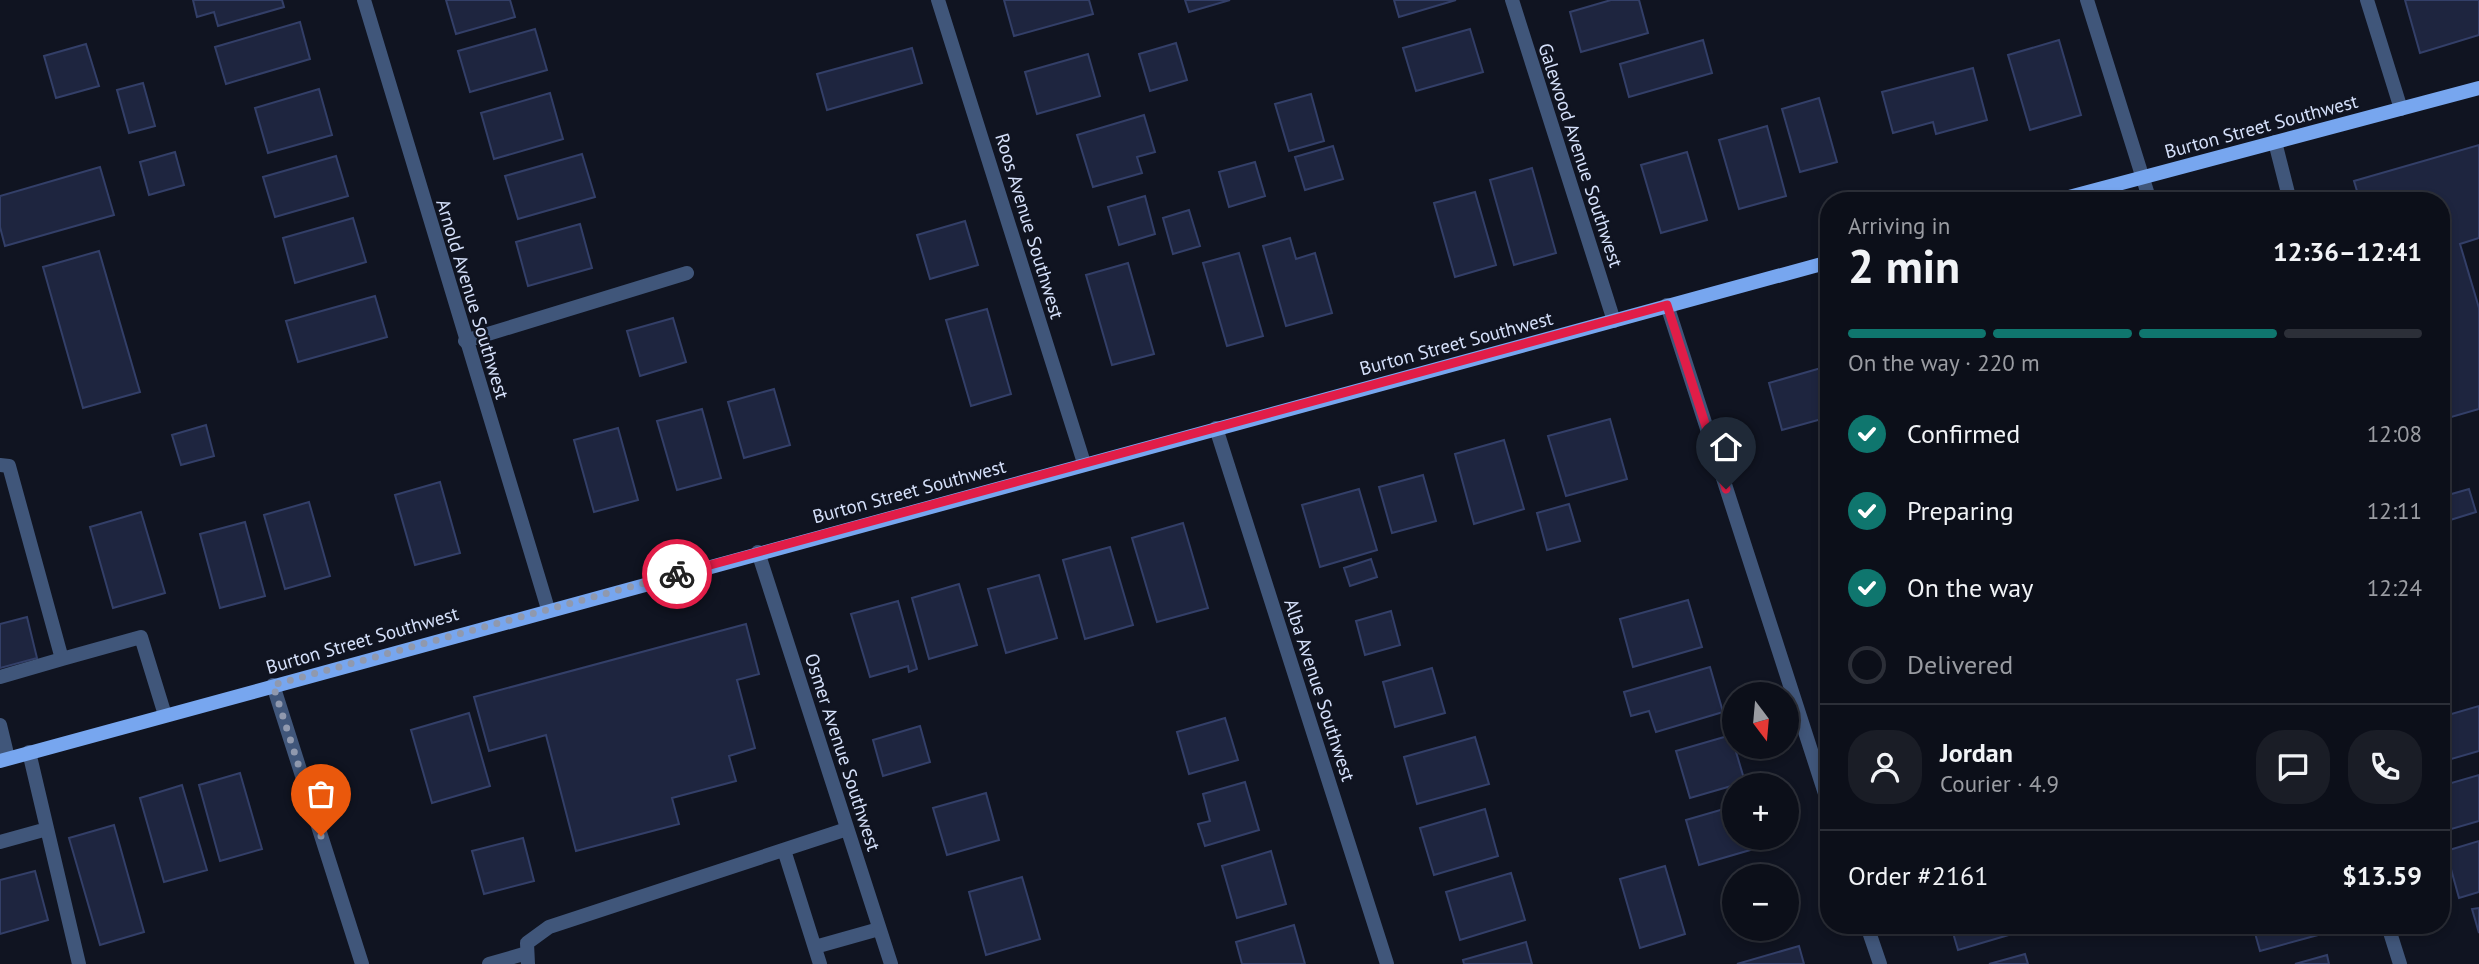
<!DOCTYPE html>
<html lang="en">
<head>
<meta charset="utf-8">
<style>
  body { margin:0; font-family:"PT Sans",sans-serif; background:#1a1d26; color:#f1f3f6; height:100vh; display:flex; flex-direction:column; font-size:26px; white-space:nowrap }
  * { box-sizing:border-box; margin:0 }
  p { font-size:23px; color:#9a9ca2 }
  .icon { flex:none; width:38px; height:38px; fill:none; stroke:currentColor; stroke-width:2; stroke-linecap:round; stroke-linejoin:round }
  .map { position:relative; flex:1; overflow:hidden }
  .sheet { position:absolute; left:1820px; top:192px; width:630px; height:742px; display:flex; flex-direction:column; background:#0c0f19; border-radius:28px; box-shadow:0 4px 10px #0003,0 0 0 2px #2c2f38 }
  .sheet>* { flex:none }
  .needle { width:46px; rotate:164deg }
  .controls { position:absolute; left:1722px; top:682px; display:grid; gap:14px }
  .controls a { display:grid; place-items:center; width:77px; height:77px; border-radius:50%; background:#0c0f19; box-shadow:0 4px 10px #0003,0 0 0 2px #2c2f38; font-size:35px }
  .pin { position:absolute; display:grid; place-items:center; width:60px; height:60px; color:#fff; margin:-72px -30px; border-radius:50% 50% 50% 0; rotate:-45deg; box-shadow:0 0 7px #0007 }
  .pin .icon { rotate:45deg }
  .courier { position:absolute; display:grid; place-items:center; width:70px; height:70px; margin:-35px; border:5px solid #e11d48; border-radius:50%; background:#fff; color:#222; box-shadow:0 2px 9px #0007 }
  .overview em { font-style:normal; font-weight:600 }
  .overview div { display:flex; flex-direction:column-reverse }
  .overview { display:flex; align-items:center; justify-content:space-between; height:119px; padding:0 28px }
  h1 { font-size:46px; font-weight:600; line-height:52px }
  .bar { display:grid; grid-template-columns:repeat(4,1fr); gap:10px 7px; align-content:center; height:84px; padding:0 28px }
  .bar i { height:9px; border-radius:5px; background:#2c2f38 }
  .bar .current { background:#0f766e }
  .bar p { grid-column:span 4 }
  .line { display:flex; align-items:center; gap:18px; padding:0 28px; border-top:2px solid #2c2f38 }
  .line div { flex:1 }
  .round { display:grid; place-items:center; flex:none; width:74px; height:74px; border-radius:28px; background:#1a1d26 }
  ol { padding:0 28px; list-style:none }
  li { display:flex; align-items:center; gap:21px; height:77px }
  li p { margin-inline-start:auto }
  li .icon { padding:7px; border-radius:50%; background:#0f766e; color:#fff; stroke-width:4 }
  li:last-child { color:#9a9ca2 }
  li i { width:38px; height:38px; border:4px solid #2c2f38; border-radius:50% }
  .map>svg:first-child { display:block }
</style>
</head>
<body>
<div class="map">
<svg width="2479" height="964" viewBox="0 0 2479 964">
  <rect width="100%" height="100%" fill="#101421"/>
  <path fill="#1e253f" stroke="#333f68" stroke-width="2" d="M193,0H282L284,7L218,26L214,12L197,17Z
    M446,0H510L515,17L456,34Z
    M1004,0H1089L1093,14L1014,36Z
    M1185,0H1230L1189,12Z
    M1394,0H1456L1399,17Z
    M1611,0H1639L1648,33L1581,52L1570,12Z
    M2405,0H2479V35L2420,53Z
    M300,22L310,59L226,84L215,47Z
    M535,29L547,70L470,92L458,51Z
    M1470,29L1483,72L1416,91L1403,48Z
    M1703,40L1712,73L1629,97L1620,64Z
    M2059,40L2081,115L2030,130L2008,55Z
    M1176,43L1187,80L1150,91L1139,54Z
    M86,44L99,86L56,98L44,56Z
    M912,48L922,83L827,110L817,74Z
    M1088,54L1100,96L1037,114L1025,72Z
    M1973,68L1987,120L1936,134L1933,122L1893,133L1882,92Z
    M143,83L155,126L129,133L117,90Z
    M319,89L332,135L268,153L255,108Z
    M550,93L563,139L494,159L481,113Z
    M1311,94L1324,141L1289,151L1275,104Z
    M1819,98L1837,162L1800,172L1782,109Z
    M1144,115L1155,152L1137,157L1142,173L1093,187L1077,135Z
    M1767,126L1786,196L1739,209L1719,140Z
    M2479,145V238L2460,244L2479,308V409L2441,420V201H2360L2354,181Z
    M1333,146L1343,179L1305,190L1295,157Z
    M175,152L184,185L149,195L140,162Z
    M1687,152L1707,220L1661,233L1641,165Z
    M582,154L595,197L518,219L505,176Z
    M336,156L348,196L275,217L263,177Z
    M1255,162L1265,196L1229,207L1219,172Z
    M100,167L114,215L5,246L0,227V196Z
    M1532,168L1556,253L1514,265L1490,180Z
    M1475,192L1496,265L1455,277L1434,203Z
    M1145,196L1155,234L1119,245L1108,207Z
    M1189,210L1200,246L1173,254L1163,218Z
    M353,218L366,262L295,283L283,238Z
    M965,221L978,265L930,279L917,235Z
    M580,224L592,268L528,286L516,242Z
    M1290,238L1296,259L1315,253L1332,313L1286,326L1263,246Z
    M99,251L140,392L83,408L43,267Z
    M1239,253L1263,336L1227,346L1203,263Z
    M1128,263L1154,354L1112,365L1086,275Z
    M375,296L387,337L298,362L286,321Z
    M987,309L1011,394L971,406L946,320Z
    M673,318L686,362L640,376L627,331Z
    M1821,368L1829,396V417L1782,430L1769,383Z
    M774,389L790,445L744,458L728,402Z
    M702,409L721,478L677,490L657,421Z
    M1610,419L1627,479L1566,496L1548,436Z
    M206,425L214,456L181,465L172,435Z
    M618,428L638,500L594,512L574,440Z
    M1504,440L1524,509L1474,524L1455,454Z
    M1423,475L1436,521L1392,533L1379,487Z
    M440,482L460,553L415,565L395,495Z
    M1359,489L1377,550L1320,567L1302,505Z
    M2469,489L2476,512L2447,521L2441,497Z
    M309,502L330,576L285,589L264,515Z
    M1569,504L1580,541L1547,550L1537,513Z
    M141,512L165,593L113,608L90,527Z
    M245,522L265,596L220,608L200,534Z
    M1183,523L1208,608L1157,622L1132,538Z
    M1110,547L1133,625L1085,639L1063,560Z
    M1371,559L1377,577L1350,586L1344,568Z
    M1039,575L1057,638L1006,653L988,589Z
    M959,584L977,645L929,659L912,598Z
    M1688,600L1702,647L1633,667L1620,619Z
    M898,601L917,669L909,672L908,666L870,677L851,614Z
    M1391,611L1400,645L1365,655L1356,621Z
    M27,617L37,658L0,668V624Z
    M746,624L759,674L737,680L755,748L729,756L736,781L672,798L679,824L576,851L546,735L489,751L474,697Z
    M1710,667L1723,712L1656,732L1649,711L1631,716L1624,692Z
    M1432,668L1445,713L1395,727L1383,682Z
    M2479,706V751L2441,762V717Z
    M469,713L490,786L432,803L411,730Z
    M1225,718L1238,760L1189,774L1177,732Z
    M920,726L930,762L883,776L873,740Z
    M1731,735L1745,782L1690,798L1676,751Z
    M1475,737L1489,784L1417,804L1404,757Z
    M240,773L262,849L220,861L199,785Z
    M2479,775V821L2441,832V786Z
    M1245,782L1259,830L1205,846L1198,824L1210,821L1203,794Z
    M182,785L207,870L164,882L140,798Z
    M986,793L999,840L947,855L933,808Z
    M1734,806V838H1761L1764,846L1699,865L1686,820Z
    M1485,809L1498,856L1434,875L1420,828Z
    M114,825L144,932L100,945L69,838Z
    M523,838L534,881L484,894L472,851Z
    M2479,841V892L2459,898L2446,851Z
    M1271,851L1286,904L1237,918L1222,866Z
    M1665,866L1685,934L1640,948L1620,879Z
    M35,871L48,920L0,934V880Z
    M1511,873L1525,920L1460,940L1446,892Z
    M1022,877L1040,939L986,955L969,892Z
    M2479,908V933L2472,909Z
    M1294,925L1305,964H1242L1236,942Z
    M1951,926H2010L2012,934L1958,950Z
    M2253,926H2315L2318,935L2260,951Z
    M1526,942L1532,964H1464L1463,960Z
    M1799,946L1804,964H1737Z
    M2025,954L2028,964H1989Z
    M2327,955L2329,964H2295Z"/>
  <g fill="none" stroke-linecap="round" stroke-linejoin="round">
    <path stroke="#40567a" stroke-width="14" d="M2275,142L2290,201
      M465,341L687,273
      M0,465L9,466L62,659L141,637L165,715
      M0,677L62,659
      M0,725L8,758
      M29,752L79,964
      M0,842L47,829
      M784,850L820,964
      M815,947L879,929
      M489,964L527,953
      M528,964L527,943L549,927L847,829"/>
    <path stroke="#40567a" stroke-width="14" d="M364,0L548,609
      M938,0L1084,463
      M1512,0L1614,321
      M2087,0L2150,201
      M2367,0L2401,109
      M1667,305L1829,806
      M1216,428L1387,964
      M758,552L891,964
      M273,685L362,964
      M1867,926L1880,964
      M2388,926L2400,964"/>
    <path stroke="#77a6ef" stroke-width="14" d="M2054,201L2479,88
      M0,761L1829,262"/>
  </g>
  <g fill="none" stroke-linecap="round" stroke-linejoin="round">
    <path stroke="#9099ae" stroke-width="7" stroke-dasharray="0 12.6" d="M321,836L273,685L677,574"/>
    <path stroke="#e11d48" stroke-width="9" d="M677,574L1667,305L1726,489"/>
  </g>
  <g text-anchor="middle" stroke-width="5" stroke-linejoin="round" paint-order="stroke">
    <g font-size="19" fill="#d5e0fa" stroke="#101421">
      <text transform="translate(2261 126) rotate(-15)" y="7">Burton Street Southwest</text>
      <text transform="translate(1581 155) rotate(72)" y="7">Galewood Avenue Southwest</text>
      <text transform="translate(1030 226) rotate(73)" y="7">Roos Avenue Southwest</text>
      <text transform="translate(473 299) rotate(73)" y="7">Arnold Avenue Southwest</text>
      <text transform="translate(1456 343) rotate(-15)" y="7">Burton Street Southwest</text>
      <text transform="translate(909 491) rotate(-15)" y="7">Burton Street Southwest</text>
      <text transform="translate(362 640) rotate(-16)" y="7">Burton Street Southwest</text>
      <text transform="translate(1320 690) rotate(72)" y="7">Alba Avenue Southwest</text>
      <text transform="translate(843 752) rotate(72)" y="7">Osmer Avenue Southwest</text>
    </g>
  </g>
</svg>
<div class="controls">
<a><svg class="needle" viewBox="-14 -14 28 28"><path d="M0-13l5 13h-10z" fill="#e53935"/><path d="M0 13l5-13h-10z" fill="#9a9ca2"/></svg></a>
<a>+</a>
<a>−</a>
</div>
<div class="pin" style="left:321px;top:836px;background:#ea580c"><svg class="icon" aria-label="bag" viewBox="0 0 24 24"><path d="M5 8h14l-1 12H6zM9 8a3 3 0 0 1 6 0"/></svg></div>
<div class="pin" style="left:1726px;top:489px;background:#1f2937"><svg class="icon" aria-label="home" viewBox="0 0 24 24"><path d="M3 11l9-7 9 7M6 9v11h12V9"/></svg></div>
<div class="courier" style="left:677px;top:574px"><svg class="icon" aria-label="bike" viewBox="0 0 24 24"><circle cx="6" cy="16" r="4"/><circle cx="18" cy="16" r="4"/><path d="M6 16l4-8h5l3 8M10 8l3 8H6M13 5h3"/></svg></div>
<section class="sheet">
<div class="overview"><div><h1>2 min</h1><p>Arriving in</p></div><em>12:36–12:41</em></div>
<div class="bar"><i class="current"></i><i class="current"></i><i class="current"></i><i></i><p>On the way · 220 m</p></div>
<ol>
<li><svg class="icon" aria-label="check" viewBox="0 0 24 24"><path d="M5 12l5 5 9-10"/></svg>Confirmed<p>12:08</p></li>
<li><svg class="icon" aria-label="check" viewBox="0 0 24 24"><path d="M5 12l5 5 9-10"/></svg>Preparing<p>12:11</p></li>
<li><svg class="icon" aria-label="check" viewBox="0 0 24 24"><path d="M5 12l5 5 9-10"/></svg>On the way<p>12:24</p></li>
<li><i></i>Delivered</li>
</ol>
<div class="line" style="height:126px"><a class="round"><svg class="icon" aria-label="person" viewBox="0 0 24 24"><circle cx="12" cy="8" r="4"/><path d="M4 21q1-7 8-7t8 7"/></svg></a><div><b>Jordan</b><p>Courier · 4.9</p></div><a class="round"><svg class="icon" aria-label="chat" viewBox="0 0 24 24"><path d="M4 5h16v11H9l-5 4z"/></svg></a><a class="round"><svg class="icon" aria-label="phone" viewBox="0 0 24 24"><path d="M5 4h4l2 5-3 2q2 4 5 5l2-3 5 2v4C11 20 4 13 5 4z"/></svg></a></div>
<div class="line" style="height:91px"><div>Order #2161</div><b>$13.59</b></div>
</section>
</div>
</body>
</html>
